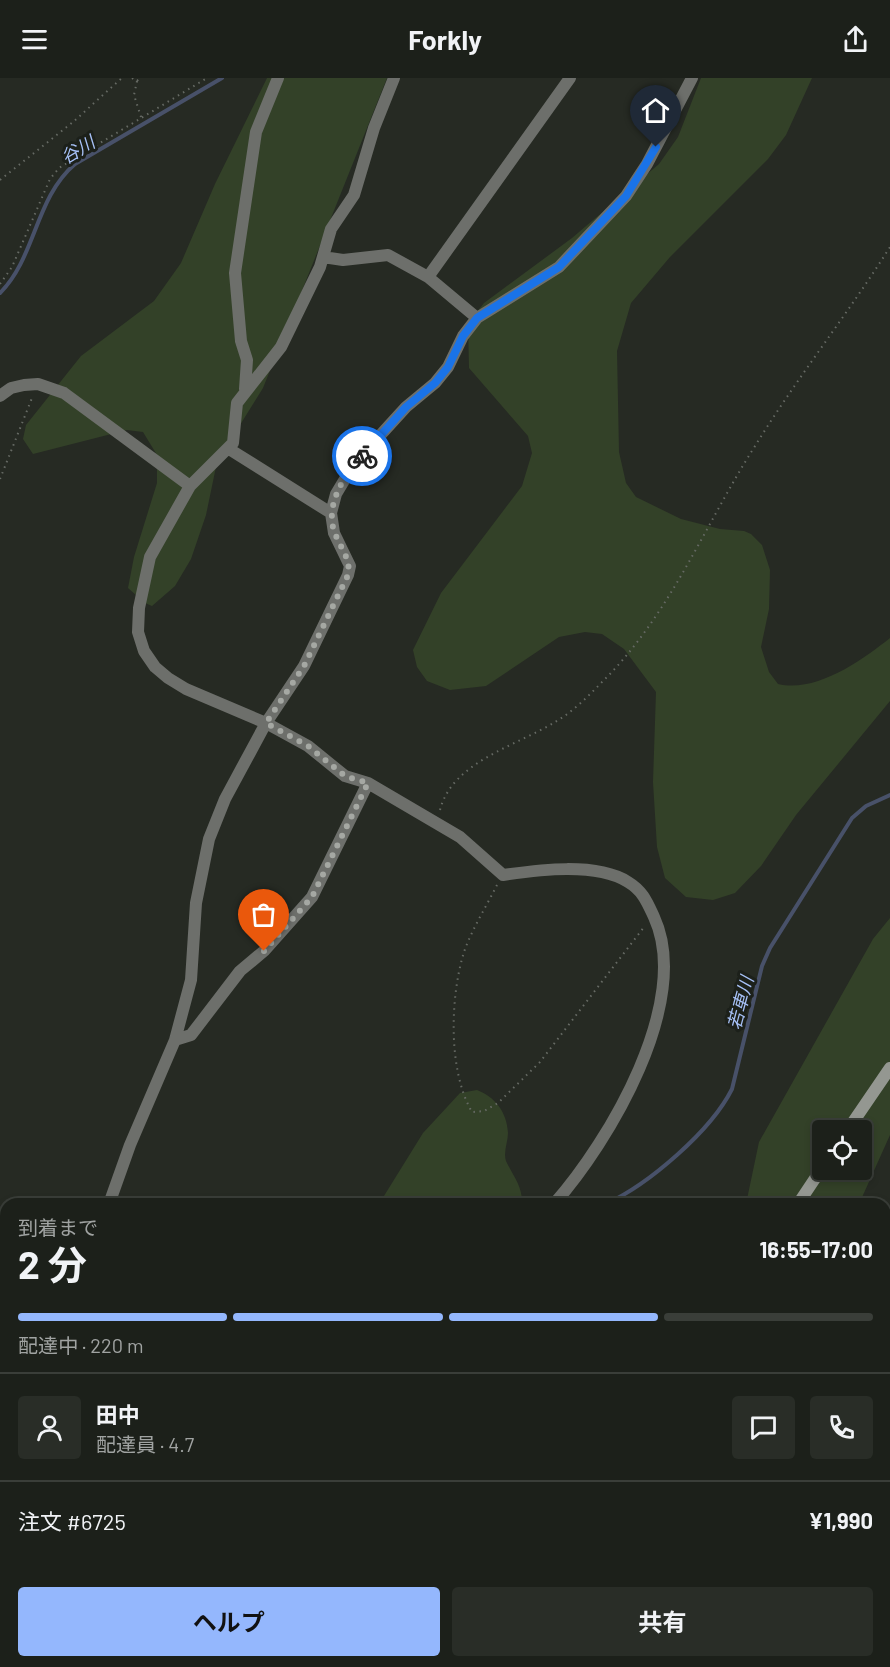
<!DOCTYPE html>
<html lang="ja">
<head>
<meta charset="utf-8">
<style>
  body { margin:0; font-family:Barlow,"Noto Sans JP",sans-serif; background:#292d27; color:#f1f3f6; height:100vh; display:flex; flex-direction:column; font-size:22px; white-space:nowrap }
  * { box-sizing:border-box; margin:0 }
  p { font-size:20px; color:#a0a3a2 }
  .icon { flex:none; width:33px; height:33px; fill:none; stroke:currentColor; stroke-width:2; stroke-linecap:round; stroke-linejoin:round }
  .map { position:relative; flex:1; overflow:hidden }
  .sheet { position:absolute; left:0px; top:1120px; width:891px; height:470px; display:flex; flex-direction:column; background:#1c201a; border-radius:18px 18px 0 0; box-shadow:0 3px 9px #0003,0 0 0 2px #3a3e39 }
  .sheet>* { flex:none }
  .tools { position:absolute; left:812px; top:1042px; display:grid; gap:12px }
  .tools a { display:grid; place-items:center; width:60px; height:60px; border-radius:6px; background:#1c201a; box-shadow:0 3px 9px #0003,0 0 0 2px #3a3e39; font-size:30px }
  .pin { position:absolute; display:grid; place-items:center; width:51px; height:51px; color:#fff; margin:-62px -26px; border-radius:50% 50% 50% 0; rotate:-45deg; box-shadow:0 0 6px #0007 }
  .pin .icon { rotate:45deg }
  .courier { position:absolute; display:grid; place-items:center; width:60px; height:60px; margin:-30px; border:4px solid #1a73e8; border-radius:50%; background:#fff; color:#222; box-shadow:0 2px 8px #0007 }
  .summary em { font-style:normal; font-weight:700 }
  .summary div { display:flex; flex-direction:column-reverse }
  .summary { display:flex; align-items:center; justify-content:space-between; height:102px; padding:0 18px }
  h1 { font-size:39px; font-weight:700; line-height:45px }
  .bar { display:grid; grid-template-columns:repeat(4,1fr); gap:9px 6px; align-content:center; height:72px; padding:0 18px }
  .bar i { height:8px; border-radius:4px; background:#3a3e39 }
  .bar .active { background:#94b7fd }
  .bar p { grid-column:span 4 }
  .line { display:flex; align-items:center; gap:15px; padding:0 18px; border-top:2px solid #3a3e39 }
  .line div { flex:1 }
  .round { display:grid; place-items:center; flex:none; width:63px; height:63px; border-radius:6px; background:#292d27 }
  .button { display:flex; gap:12px; margin-top:auto; padding:12px 18px }
  .button a { flex:1; height:69px; border-radius:6px; background:#94b7fd; color:#111; font-size:24px; font-weight:700; line-height:69px; text-align:center }
  .button a+a { background:#292d27; color:#f1f3f6 }
  header { display:flex; justify-content:space-between; align-items:center; height:78px; padding:0 18px; background:#1c201a; font-size:27px; font-weight:700 }
  .map>svg:first-child { display:block }
</style>
</head>
<body>
<header><svg class="icon" aria-label="menu" viewBox="0 0 24 24"><path d="M4 6h16M4 12h16M4 18h16"/></svg>Forkly<svg class="icon" aria-label="share" viewBox="0 0 24 24"><path d="M12 15V3M7 8l5-5 5 5M5 13v7h14v-7"/></svg></header>
<div class="map">
<svg width="890" height="1589" viewBox="0 0 890 1589">
  <rect width="100%" height="100%" fill="#262a23"/>
  <path fill="#334128" fill-rule="evenodd" d="M267,0H387L263,310L217,384L206,437L191,481L175,508L152,528L145,525L128,510L134,479L157,405V377L143,354L127,352L33,376L23,361L26,347L81,278L154,223L181,185L215,106Z
    M701,0H812L786,57L768,81L670,179L631,225L617,273L619,374L626,405L636,419L681,441L720,451L744,453L751,456L762,467L770,492L769,531L761,569L769,594L778,606C816,615 861,583 890,560V623L796,737L761,788L735,815L713,822L686,819L665,800L657,769L653,704L656,614L624,571L602,556L585,554L559,559L486,608L450,612L427,603L417,589L413,572L441,515L522,408L532,375L528,358L469,290L468,245L484,225L572,160L659,86L678,59Z
    M890,840V1057L859,1126H746L759,1064L873,861ZM822,1053H861V1092H822Z
    M477,1012C495,1019 507,1034 508,1055C508,1064 503,1074 506,1083C513,1098 523,1109 522,1126H379L423,1055L460,1015Z
    M278,1584H373L371,1589H276Z
    M450,1584H564L561,1589H447Z"/>
  <g fill="none" stroke-linecap="round" stroke-linejoin="round">
    <path stroke="#485169" stroke-width="4" d="M0,215C36,179 35,120 75,86L222,0
      M606,1126C649,1106 711,1053 732,1011L762,888L770,870L852,740L866,728L890,717
      M397,1589L400,1584"/>
    <path stroke="#666a64" stroke-width="2" stroke-dasharray="1.5 4.5" stroke-linecap="butt" d="M132,0L137,3L140,0
      M137,3L134,17L141,39
      M0,102L73,44L122,0
      M0,206L12,189L50,101L59,90L207,0
      M0,401L32,320
      M440,732C452,684 516,668 555,644C576,632 592,614 609,597C673,530 706,445 755,368C797,300 847,237 890,169
      M497,807C486,829 472,851 464,874C450,919 448,993 472,1034L484,1033L498,1025L540,984L644,849
      M288,1589L290,1584"/>
    <path stroke="#6d6f6b" stroke-width="12" d="M394,0L374,50L354,117L331,151L320,189L281,269L237,325L233,365L190,408L150,479L139,530L138,554L144,573L155,589L168,600L186,611L266,645L308,668L345,698L368,705L460,759L503,797C538,792 596,784 628,804C643,813 647,824 654,839C693,923 609,1064 554,1126
      M323,179L343,182L388,177L428,199L477,240
      M428,199L570,0
      M245,311L247,282L241,263L235,195L256,54L278,0
      M0,318L11,310L24,307L38,306L64,315L190,408
      M229,371L331,435
      M175,962L191,957L240,893L264,873L312,819L368,705
      M109,1126L130,1067L175,962L191,902L196,825L209,761L225,721L266,645L304,588L348,497L350,488L334,455L331,435L336,416L354,386L406,329L435,305L448,289L463,258L477,240L559,189L626,118L647,86L692,0
      M885,1192L890,1195
      M0,1347L6,1338"/>
    <path stroke="#949791" stroke-width="12" d="M847,1053L890,990
      M798,1126L822,1090
      M0,1448L6,1446
      M873,1584L880,1589"/>
  </g>
  <g fill="none" stroke-linecap="round" stroke-linejoin="round">
    <path stroke="#a5a8a3" stroke-width="6" stroke-dasharray="0 10.8" d="M264,873L312,819L368,705L345,698L308,668L266,645L304,588L348,497C351,482 342,472 336,458C323,430 343,398 362,378"/>
    <path stroke="#1a73e8" stroke-width="8" d="M362,378L406,329L435,305L448,289L463,258L477,240L559,189L626,118L656,69"/>
  </g>
  <g text-anchor="middle" stroke-width="6" stroke-linejoin="round" paint-order="stroke">
    <g font-size="18" font-style="italic" fill="#a7c1f7" stroke="#1c201a">
      <text transform="translate(78 72) rotate(-31)" y="6">谷川</text>
      <text transform="translate(741 925) rotate(-75)" y="6">若車川</text>
    </g>
  </g>
</svg>
<div class="tools">
<a><svg class="icon" aria-label="locate" viewBox="0 0 24 24"><circle cx="12" cy="12" r="6"/><path d="M12 2v4M12 18v4M2 12h4M18 12h4"/></svg></a>
</div>
<div class="pin" style="left:264px;top:873px;background:#ea580c"><svg class="icon" aria-label="bag" viewBox="0 0 24 24"><path d="M5 8h14l-1 12H6zM9 8a3 3 0 0 1 6 0"/></svg></div>
<div class="pin" style="left:656px;top:69px;background:#1f2937"><svg class="icon" aria-label="home" viewBox="0 0 24 24"><path d="M3 11l9-7 9 7M6 9v11h12V9"/></svg></div>
<div class="courier" style="left:362px;top:378px"><svg class="icon" aria-label="bike" viewBox="0 0 24 24"><circle cx="6" cy="16" r="4"/><circle cx="18" cy="16" r="4"/><path d="M6 16l4-8h5l3 8M10 8l3 8H6M13 5h3"/></svg></div>
<section class="sheet">
<div class="summary"><div><h1>2 分</h1><p>到着まで</p></div><em>16:55–17:00</em></div>
<div class="bar"><i class="active"></i><i class="active"></i><i class="active"></i><i></i><p>配達中 · 220 m</p></div>
<div class="line" style="height:108px"><a class="round"><svg class="icon" aria-label="person" viewBox="0 0 24 24"><circle cx="12" cy="8" r="4"/><path d="M4 21q1-7 8-7t8 7"/></svg></a><div><b>田中</b><p>配達員 · 4.7</p></div><a class="round"><svg class="icon" aria-label="chat" viewBox="0 0 24 24"><path d="M4 5h16v11H9l-5 4z"/></svg></a><a class="round"><svg class="icon" aria-label="phone" viewBox="0 0 24 24"><path d="M5 4h4l2 5-3 2q2 4 5 5l2-3 5 2v4C11 20 4 13 5 4z"/></svg></a></div>
<div class="line" style="height:78px"><div>注文 #6725</div><b>¥1,990</b></div>
<div class="button"><a>ヘルプ</a><a>共有</a></div>
</section>
</div>
</body>
</html>
